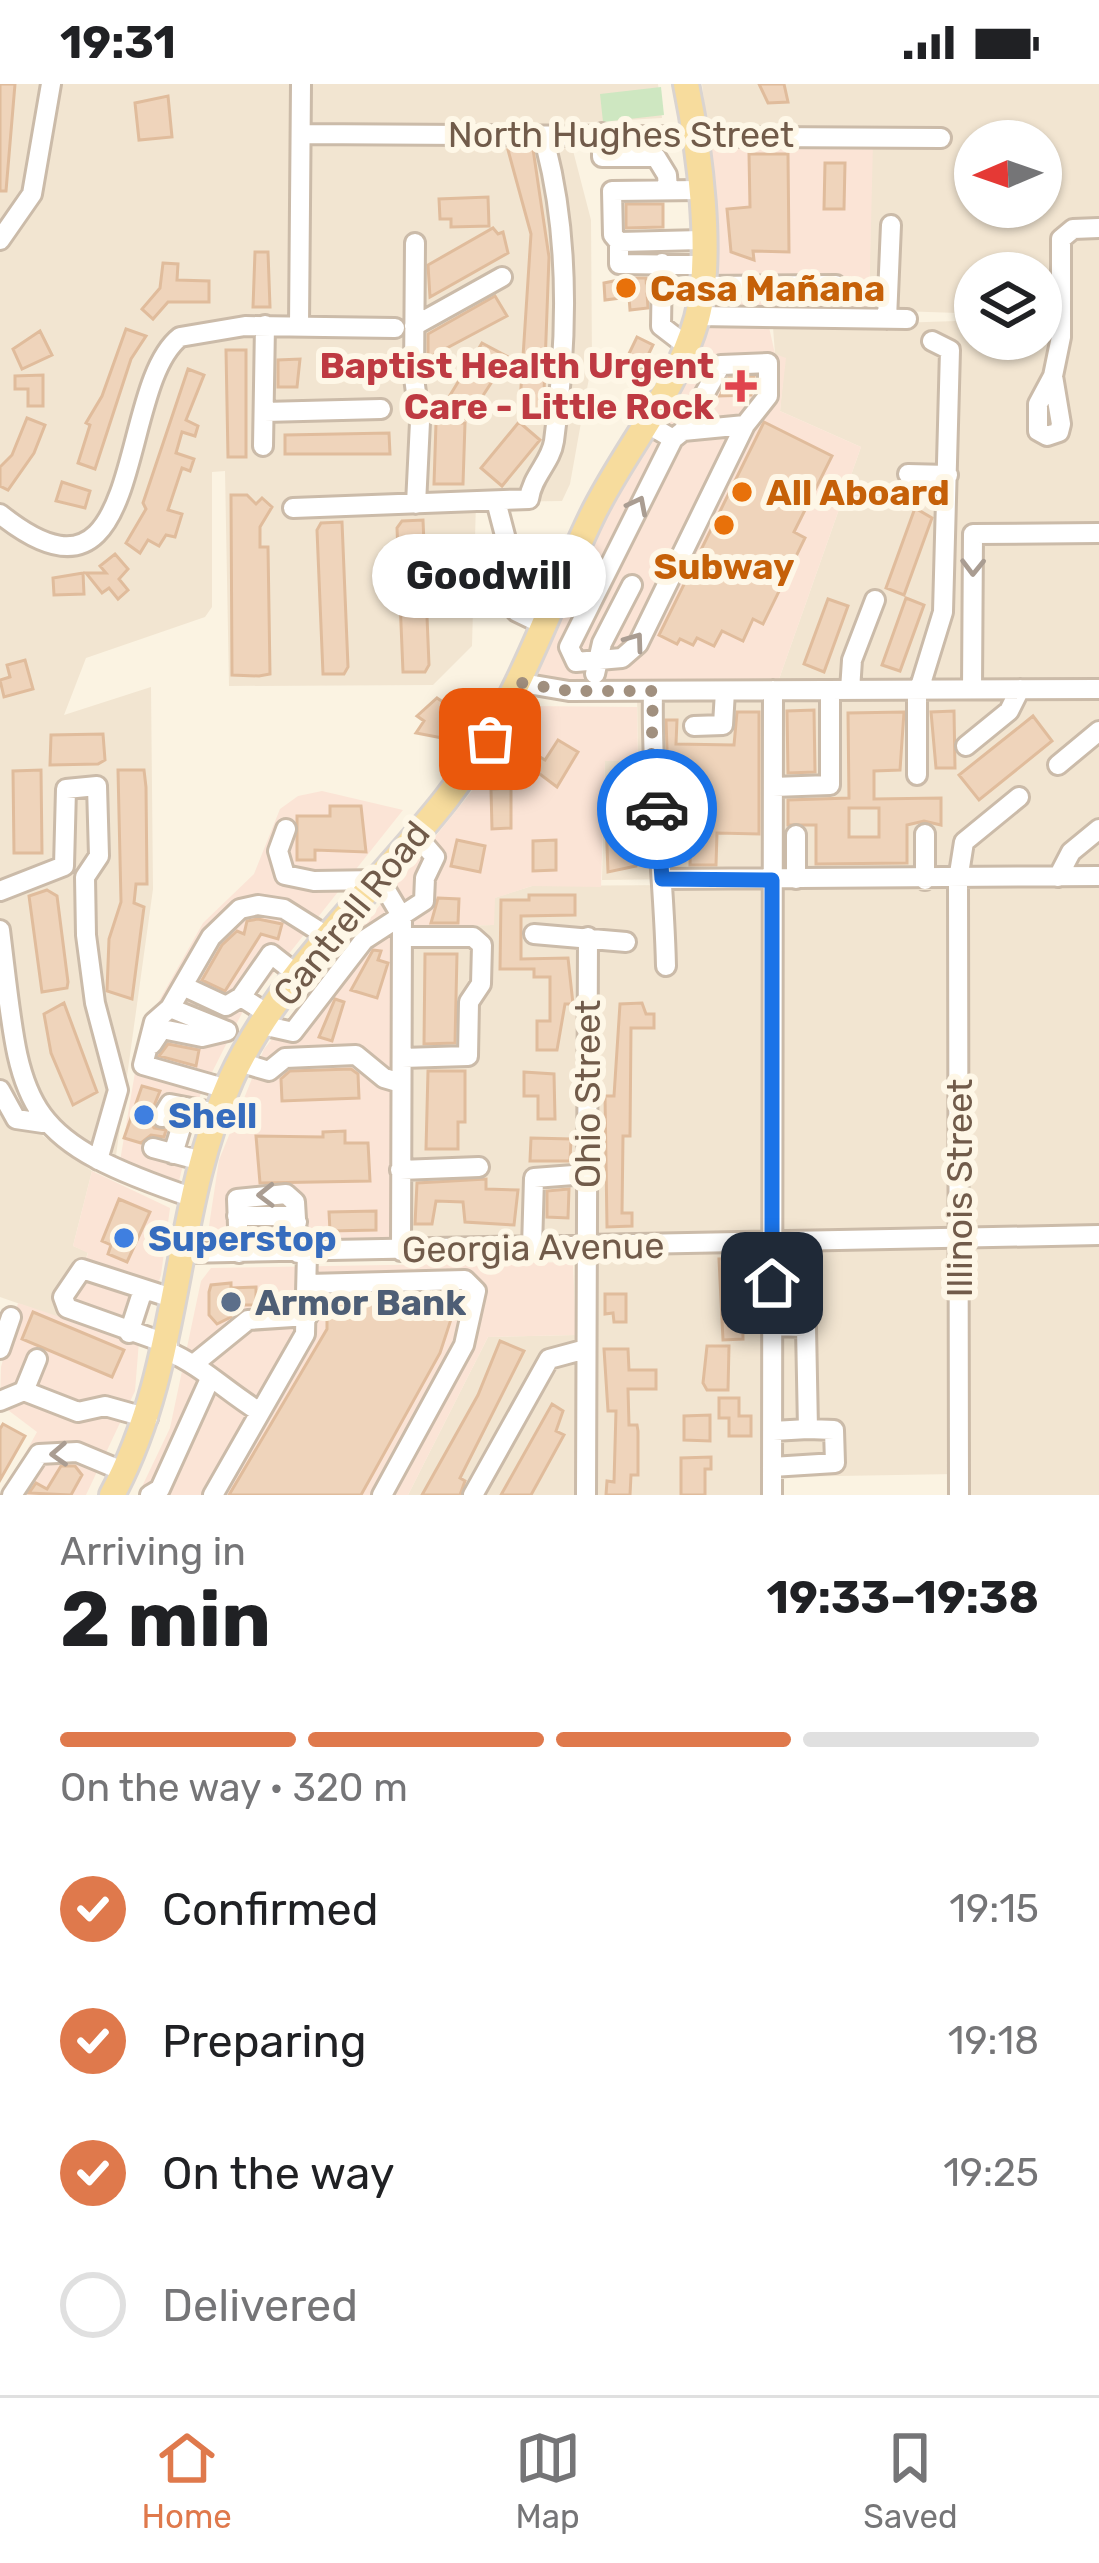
<!DOCTYPE html>
<html lang="en">
<head>
<meta charset="utf-8">
<style>
  body { margin:0; font-family:Rubik,sans-serif; background:#f2f2f2; color:#202124; height:100vh; display:flex; flex-direction:column; font-size:45px; white-space:nowrap }
  * { box-sizing:border-box; margin:0 }
  p { font-size:39px; color:#757577 }
  .icon { flex:none; width:66px; height:66px; fill:none; stroke:currentColor; stroke-width:2; stroke-linecap:round; stroke-linejoin:round }
  .map { position:relative; height:1411px; overflow:hidden }
  .details { display:flex; flex-direction:column; background:#fff; flex:1 }
  .details>* { flex:none }
  .needle { width:78px; rotate:268deg }
  .controls { position:absolute; left:954px; top:36px; display:grid; gap:24px }
  .controls a { display:grid; place-items:center; width:108px; height:108px; border-radius:50%; background:#fff; box-shadow:0 3px 9px #0004; font-size:60px }
  .pin { position:absolute; display:grid; place-items:center; width:102px; height:102px; color:#fff; margin:-51px; border-radius:24px; box-shadow:0 6px 18px #0006 }
  .courier { position:absolute; display:grid; place-items:center; width:120px; height:120px; margin:-60px; border:9px solid #1a73e8; border-radius:50%; background:#fff; color:#222; box-shadow:0 3px 15px #0007 }
  .bubble { position:absolute; height:84px; border-radius:42px; background:#fff; box-shadow:0 3px 9px #0004; font-size:39px; font-weight:700; line-height:84px; text-align:center }
  .overview em { font-style:normal; font-weight:700 }
  .overview div { display:flex; flex-direction:column-reverse }
  .overview { display:flex; align-items:center; justify-content:space-between; height:204px; padding:0 60px }
  h1 { font-size:78px; font-weight:700; line-height:90px }
  .bar { display:grid; grid-template-columns:repeat(4,1fr); gap:18px 12px; align-content:center; height:144px; padding:0 60px }
  .bar i { height:15px; border-radius:9px; background:#e0e0e0 }
  .bar .selected { background:#df794c }
  .bar p { grid-column:span 4 }
  ol { padding:0 60px; list-style:none }
  li { display:flex; align-items:center; gap:36px; height:132px }
  li p { margin-inline-start:auto }
  li .icon { padding:12px; border-radius:50%; background:#df794c; color:#fff; stroke-width:4 }
  li:last-child { color:#757577 }
  li i { width:66px; height:66px; border:6px solid #e0e0e0; border-radius:50% }
  .status { display:flex; justify-content:space-between; align-items:center; height:84px; padding:0 60px; background:#fff; direction:ltr }
  .status svg { height:33px; fill:currentColor }
  .tabs { display:flex; justify-content:space-around; align-items:center; height:168px; border-top:3px solid #e0e0e0; background:#fff; font-size:33px; color:#757577 }
  .tabs a { display:grid; justify-items:center; gap:6px }
  .tabs .selected { color:#df794c }
  .map>svg:first-child { display:block }
</style>
</head>
<body>
<div class="status"><b>19:31</b><svg viewBox="0 0 49 12"><path d="M0 12V9h3v3zM5 12V6h3v6zM10 12V3h3v9zM15 12V0h3v12zM26 1h20v11H26zM47 4h2v5h-2z"/></svg></div>
<div class="map">
<svg width="1099" height="1411" viewBox="0 0 1099 1411">
  <rect width="100%" height="100%" fill="#fbf3e2"/>
  <path fill="#f2e5d1" fill-rule="evenodd" d="M0,0H658L662,34L397,49L570,55L591,136L592,277L570,400L562,417L476,418L472,562L433,601L229,602L225,387L212,388V523L205,533L86,574L64,631L151,603L153,805L114,1086L33,1023L0,846Z
    M702,0H1099V1411H955V1390L779,1393V1411H408L488,1253L575,1251L574,1153L407,1157L409,843L493,841L494,814L532,802L675,801L674,795L602,796L605,677L638,676L637,607L955,597L778,598L861,363L780,327L785,275L775,270L773,243L957,237L958,229L869,226L872,57H709ZM975,57H1041V123H975ZM975,189H1041V255H975Z
    M0,916L17,1014L43,1052L92,1087L73,1162L88,1168L66,1236L0,1213Z"/>
  <path fill="#fbe4d6" d="M709,57H873L869,226H716Z
    M698,232L767,234L775,270L786,274L780,327L861,363L778,598L522,599Z
    M530,622L637,623L638,676L605,677L601,803L532,802L495,814L494,841L396,843L391,1160L221,1164L207,1155L219,1076L264,965L484,692Z
    M322,707L403,726L242,929L200,1012L179,1097L120,1077L142,947L203,839L254,790L280,725L298,712Z
    M92,1087L170,1124L161,1191L139,1257L135,1307L86,1411H2L37,1348L0,1320L1,1283L18,1219L66,1235L88,1169L73,1162Z
    M573,1178L576,1251L488,1253L408,1411H138L170,1344L201,1197L211,1184Z"/>
  <path fill="#cee7c1" d="M661,3L664,31L603,38L600,10Z"/>
  <path fill="#efd4bb" stroke="#e0bc9c" stroke-width="3" fill-rule="evenodd" d="M0,0H15L6,107H0Z
    M759,0H784L788,18L768,19Z
    M168,12L172,53L139,56L135,19Z
    M533,65L549,173L543,335L519,334L531,150L508,66Z
    M749,70H788L789,168L753,167L754,176L731,168L727,125L750,123Z
    M825,79H845L844,125H824Z
    M488,113L489,142L451,143V135H440L439,115Z
    M626,120H663V143L626,144Z
    M493,144L498,150L503,148L508,169L430,213L428,181Z
    M255,168H268L270,223H253Z
    M163,179L178,180L177,196L209,197V218H168L153,235L142,225L160,204Z
    M628,194H646L648,224L630,226L629,213L605,216L604,199Z
    M495,212L507,232L428,274V250Z
    M126,245L146,252L131,275L95,385L78,379L90,341L86,339L102,312Z
    M40,247L52,271L22,285L13,265Z
    M637,253L653,261L639,290L623,282Z
    M482,259L508,273L467,336L444,321Z
    M226,266H246V373H228Z
    M300,275L297,303H278V276Z
    M188,285L204,291L186,336L198,342L195,352L182,348L176,369L194,375L190,387L182,384L168,426L182,430L175,453L166,451L159,462L148,456L140,469L126,459L146,425L143,419Z
    M43,291V322H28V305H15V292Z
    M754,293L751,311L720,312L729,294Z
    M27,334L45,341L34,369L8,406L0,402V383L12,371Z
    M519,338L540,356L502,402L481,384Z
    M764,338L832,372L794,448L805,454L763,540L753,535L743,557L722,547L714,562L697,554L693,561L680,555L677,560L659,551Z
    M436,339H465L463,400H434Z
    M389,349L390,370H285V351Z
    M62,398L90,407L85,424L56,417Z
    M231,411H247L256,420L262,414L272,423L260,443V463H268L270,590L259,592L232,591Z
    M915,424L932,434L904,511L886,504Z
    M423,436L429,581L425,588H403L397,444L402,437Z
    M342,438L348,583L344,590H323L317,446L321,439Z
    M115,470L128,485L119,495L128,506L118,515L109,504L102,509L86,489H106L100,482Z
    M83,489L84,510L54,511L53,494Z
    M906,514L924,521L900,587L882,581Z
    M828,515L848,522L824,588L804,580Z
    M25,576L33,605L4,613L0,596L10,593L7,581Z
    M437,614L467,634L453,656L416,649L424,637L417,632Z
    M814,626L815,688L788,689L787,627Z
    M954,627L955,684H936L931,628Z
    M737,628H759V750L717,749L716,781H690L692,693H668L666,636H677L676,660L734,661Z
    M904,628L900,686L874,687V715L941,714V741L924,737L907,741V779L816,780V741H788V716L849,714L848,629ZM849,724H879V753H849Z
    M1033,632L1052,657L979,716L959,691Z
    M103,650L105,676L98,680L50,681L51,651Z
    M558,656L578,668L557,703L516,672L522,662L545,676Z
    M41,686L42,769H14L13,687Z
    M118,686H144L146,703L147,800H136L134,819L144,823L132,915L107,907L109,855L121,818Z
    M511,704V744L492,745L491,705Z
    M330,722H361L366,768L315,766V776H297V732H330Z
    M635,735L636,782L608,788L606,736Z
    M457,756L485,762L480,788L451,782Z
    M556,756V786L533,787V757Z
    M47,806L57,812L68,898L67,904L42,908L29,812Z
    M529,811H575V831L521,832V875L568,874L573,920H565L557,966H537V937H550V893H534V885H500L501,816H529Z
    M438,814L459,815L458,839H431Z
    M258,835L282,840L278,855L261,850L225,907L202,896L222,861L237,847L244,850L247,837Z
    M373,866L381,867L378,876L388,879L377,914L351,906Z
    M425,870H457L455,959L424,960Z
    M335,915L344,918L332,957L319,953Z
    M64,919L97,1008L73,1021L51,969L44,930Z
    M642,919L646,930H654V944H631L630,1052H623L622,1129H632V1142L607,1143L605,1012H614L620,920Z
    M168,960L199,966L196,982L159,972Z
    M351,985L358,990L359,1014L282,1017L281,995L290,987Z
    M428,987H465V1038H458V1065H426Z
    M524,988L554,990L555,1035H538V1012H524Z
    M142,1002L160,1007L149,1034L154,1044L166,1046L164,1053L151,1051L141,1059L124,1054Z
    M345,1047V1059H368L370,1097L260,1099L256,1052L323,1053V1048Z
    M531,1054L571,1055L570,1077H530Z
    M486,1095V1105L518,1106L514,1141L465,1138L463,1118L436,1117L432,1140H415L417,1099Z
    M569,1105L568,1134L547,1133V1107Z
    M119,1115L150,1128L127,1178L108,1170L111,1161L102,1157Z
    M376,1127V1146L330,1147L329,1128Z
    M749,1174L750,1192H742L743,1255L723,1256L719,1175Z
    M231,1199V1204L256,1203V1221H231V1233L217,1240L209,1231V1208L211,1201Z
    M605,1210H626V1238H614L613,1229L605,1230Z
    M410,1211V1217L458,1214L440,1269L361,1411H229L327,1245V1213Z
    M33,1228L124,1266L112,1293L22,1255Z
    M500,1257L524,1267L460,1394L465,1397L460,1411H422L478,1311Z
    M707,1262H729L728,1306H707L703,1299Z
    M604,1265H628L629,1286H656V1305H628L629,1341H637L638,1347V1391H631L630,1411H606L607,1397L614,1398L616,1327H608Z
    M719,1314H739V1332H751V1352H729V1334H719Z
    M552,1320L563,1327L556,1347L564,1351L531,1411H501Z
    M710,1331V1357L684,1356V1332Z
    M3,1340L25,1352L0,1396V1345Z
    M711,1373V1385H705V1411H681V1374Z
    M61,1382H75L82,1391L71,1411L29,1409L36,1399L47,1405Z"/>
  <g fill="none" stroke-linecap="round" stroke-linejoin="round">
    <g stroke="#cbbba9" stroke-width="24">
      <path id="minor" d="M602,49V73H656L667,91L668,106
        M301,50L941,54
        M699,106L612,107L613,151L619,158L702,156
        M0,156L32,110L51,0
        M619,158V180L702,181
        M415,159L414,294L420,338L416,420
        M662,179L661,242L687,262
        M702,202L836,201
        M698,232L907,235
        M887,235L891,141
        M299,242L301,0
        M414,242L502,193
        M1053,292L1061,253V155L1073,145L1099,144
        M1053,292L1061,340L1059,348L1047,352L1038,347V320Z
        M264,328L381,325
        M646,339L673,355L683,347L745,341
        M673,355L569,563L576,578L622,574L638,560L745,341L768,312V279L721,281L683,347
        M263,362L265,241
        M908,390L948,391
        M496,417L508,463L503,513L517,528L546,542
        M293,424L529,415C532,392 551,378 554,357C567,262 570,156 546,63
        M0,430C148,549 115,304 180,253L245,242L395,244
        M595,590L602,559L632,501
        M522,599L569,607L1099,605
        M972,605L973,450L1099,449
        M850,606L852,576L875,516
        M917,606V691
        M919,606L943,528L950,266L932,257
        M653,607C651,699 664,790 666,882
        M694,642L723,641L725,607
        M966,662L1009,627L1020,605
        M1058,681L1099,647
        M773,703L830,701V606
        M286,745L278,767L285,791L314,797L380,796L402,833L401,1167
        M925,750V796
        M796,751V795
        M1058,793L1071,768L1099,745
        M662,795L1099,792
        M0,807L64,782L66,705L97,702L99,772L85,793L86,851L95,919L118,1006L98,1076
        M0,846C22,1024 13,1053 194,1114
        M534,850L626,858
        M183,902L226,922L241,913
        M170,924L227,947
        M268,930L241,913L271,870L299,892
        M262,941L293,948L364,856L424,817L425,794L435,773L416,751
        M152,960L162,945L202,953L227,947
        M402,974L468,972L469,918L481,900L482,861L473,853H404
        M239,978L269,987L285,974L356,971L384,994L401,999
        M227,1005L143,981L154,938L170,924L211,853L240,825L258,821L284,825L330,854
        M0,1006L16,1035L43,1039
        M162,1033L170,1020L217,1029
        M153,1064L202,1077
        M173,1070L187,1024
        M400,1086L479,1083
        M237,1132H289L297,1138
        M532,1164L534,1094L587,1090
        M183,1169L1099,1151
        M239,1169L237,1115L286,1110L295,1118L298,1169
        M308,1200L465,1196L476,1207L464,1261L382,1411
        M772,1242L806,1243L808,1345L773,1347
        M129,1249L142,1209
        M168,1260L67,1224L63,1213L82,1185L175,1215
        M0,1265L11,1233
        M167,1267C201,1281 227,1308 260,1328
        M37,1275L24,1307L78,1328L105,1322L148,1334
        M195,1279L248,1236L308,1232
        M0,1317L24,1307
        M772,1383L835,1379L834,1346L808,1345
        M12,1411L39,1370L77,1368L125,1388
        M150,1411L160,1405L209,1297
        M213,1411L305,1250L307,1169
        M473,1411L549,1275L586,1265
        M586,1411L588,853
        M772,1411L773,606
        M959,1411L958,796L964,758L1019,713"/>
    </g>
    <g stroke="#dad4d0" stroke-width="30">
      <path id="major" d="M112,1411C183,1280 171,1129 231,995C277,893 377,803 446,715C520,619 541,539 591,434C623,367 677,307 697,234C714,172 699,64 686,0"/>
    </g>
    <use href="#minor" stroke="#fff" stroke-width="18"/>
    <use href="#major" stroke="#f7dc9d" stroke-width="24"/>
  </g>
  <defs><path id="oneway-chevron" d="M-2-3.5L2.5 0L-2 3.5" fill="none" stroke-width="1.6" stroke-linecap="round" stroke-linejoin="round" transform="scale(3)"/></defs>
  <g stroke="#aa9d92">
    <use href="#oneway-chevron" transform="translate(638 421) rotate(-63)"/>
    <use href="#oneway-chevron" transform="translate(973 483) rotate(91)"/>
    <use href="#oneway-chevron" transform="translate(635 557) rotate(-54)"/>
    <use href="#oneway-chevron" transform="translate(266 1111) rotate(179)"/>
    <use href="#oneway-chevron" transform="translate(59 1370) rotate(177)"/>
  </g>
  <g fill="none" stroke-linecap="round" stroke-linejoin="round">
    <path stroke="#a1907f" stroke-width="12" stroke-dasharray="0 21.6" d="M490,655L522,599L569,607H653L651,694L657,725"/>
    <path stroke="#1a73e8" stroke-width="15" d="M657,725L662,795L772,796V1199"/>
  </g>
  <g fill="#e8710a" stroke="#fef7e7" stroke-width="4.5">
    <circle cx="626" cy="204" r="12"/>
    <circle cx="742" cy="408" r="12"/>
    <circle cx="724" cy="441" r="12"/>
  </g>
  <path fill="#e0444e" stroke="#fef7e7" stroke-width="4.5" d="M735 284h12v12h12v12h-12v12h-12v-12h-12v-12h12z"/>
  <g fill="#3f7fe0" stroke="#fef7e7" stroke-width="4.5">
    <circle cx="144" cy="1031" r="12"/>
    <circle cx="124" cy="1154" r="12"/>
  </g>
  <circle fill="#5c6f8a" stroke="#fef7e7" stroke-width="4.5" cx="231" cy="1218" r="12"/>
  <g text-anchor="middle" stroke-width="12" stroke-linejoin="round" paint-order="stroke">
    <g font-size="36" fill="#715b4a" stroke="#fef7e7">
      <text x="621" y="63">North Hughes Street</text>
      <text transform="translate(351 829) rotate(-51)" y="13">Cantrell Road</text>
      <text transform="translate(587 1010) rotate(-90)" y="13">Ohio Street</text>
      <text transform="translate(959 1104) rotate(-90)" y="13">Illinois Street</text>
      <text transform="translate(533 1163) rotate(-1)" y="13">Georgia Avenue</text>
    </g>
    <g font-size="36" font-weight="bold" fill="#c56008" stroke="#fef7e7" text-anchor="start">
      <text x="650" y="217">Casa Mañana</text>
      <text x="766" y="421">All Aboard</text>
      <text x="724" y="495" text-anchor="middle">Subway</text>
    </g>
    <g font-size="36" font-weight="bold" fill="#be3a42" stroke="#fef7e7" text-anchor="end">
      <text x="714" y="294">Baptist Health Urgent<tspan x="714" dy="41">Care - Little Rock</tspan></text>
    </g>
    <g font-size="36" font-weight="bold" fill="#366cbe" stroke="#fef7e7" text-anchor="start">
      <text x="168" y="1044">Shell</text>
      <text x="148" y="1167">Superstop</text>
    </g>
    <g font-size="36" font-weight="bold" fill="#4e5e75" stroke="#fef7e7" text-anchor="start">
      <text x="255" y="1231">Armor Bank</text>
    </g>
  </g>
</svg>
<div class="controls">
<a><svg class="needle" viewBox="-14 -14 28 28"><path d="M0-13l5 13h-10z" fill="#e53935"/><path d="M0 13l5-13h-10z" fill="#757577"/></svg></a>
<a><svg class="icon" aria-label="layers" viewBox="0 0 24 24"><path d="M12 4l9 5-9 5-9-5zM3 14l9 5 9-5"/></svg></a>
</div>
<div class="pin" style="left:490px;top:655px;background:#ea580c"><svg class="icon" aria-label="bag" viewBox="0 0 24 24"><path d="M5 8h14l-1 12H6zM9 8a3 3 0 0 1 6 0"/></svg></div>
<div class="pin" style="left:772px;top:1199px;background:#1f2937"><svg class="icon" aria-label="home" viewBox="0 0 24 24"><path d="M3 11l9-7 9 7M6 9v11h12V9"/></svg></div>
<div class="courier" style="left:657px;top:725px"><svg class="icon" aria-label="car" viewBox="0 0 24 24"><path d="M5 17H2v-5l4-1 3-4h7l3 4 3 1v5h-3M9 17h6M6 11h13"/><circle cx="7" cy="17" r="2"/><circle cx="17" cy="17" r="2"/></svg></div>
<div class="bubble" style="left:372px;top:450px;width:234px">Goodwill</div>
</div>
<section class="details">
<div class="overview"><div><h1>2 min</h1><p>Arriving in</p></div><em>19:33–19:38</em></div>
<div class="bar"><i class="selected"></i><i class="selected"></i><i class="selected"></i><i></i><p>On the way · 320 m</p></div>
<ol>
<li><svg class="icon" aria-label="check" viewBox="0 0 24 24"><path d="M5 12l5 5 9-10"/></svg>Confirmed<p>19:15</p></li>
<li><svg class="icon" aria-label="check" viewBox="0 0 24 24"><path d="M5 12l5 5 9-10"/></svg>Preparing<p>19:18</p></li>
<li><svg class="icon" aria-label="check" viewBox="0 0 24 24"><path d="M5 12l5 5 9-10"/></svg>On the way<p>19:25</p></li>
<li><i></i>Delivered</li>
</ol>
</section>
<nav class="tabs">
<a class="selected"><svg class="icon" aria-label="home" viewBox="0 0 24 24"><path d="M3 11l9-7 9 7M6 9v11h12V9"/></svg>Home</a>
<a><svg class="icon" aria-label="map" viewBox="0 0 24 24"><path d="M3 6l6-2 6 2 6-2v14l-6 2-6-2-6 2zM9 4v14M15 6v14"/></svg>Map</a>
<a><svg class="icon" aria-label="saved" viewBox="0 0 24 24"><path d="M7 4h10v16l-5-4-5 4z"/></svg>Saved</a>
</nav>
</body>
</html>
